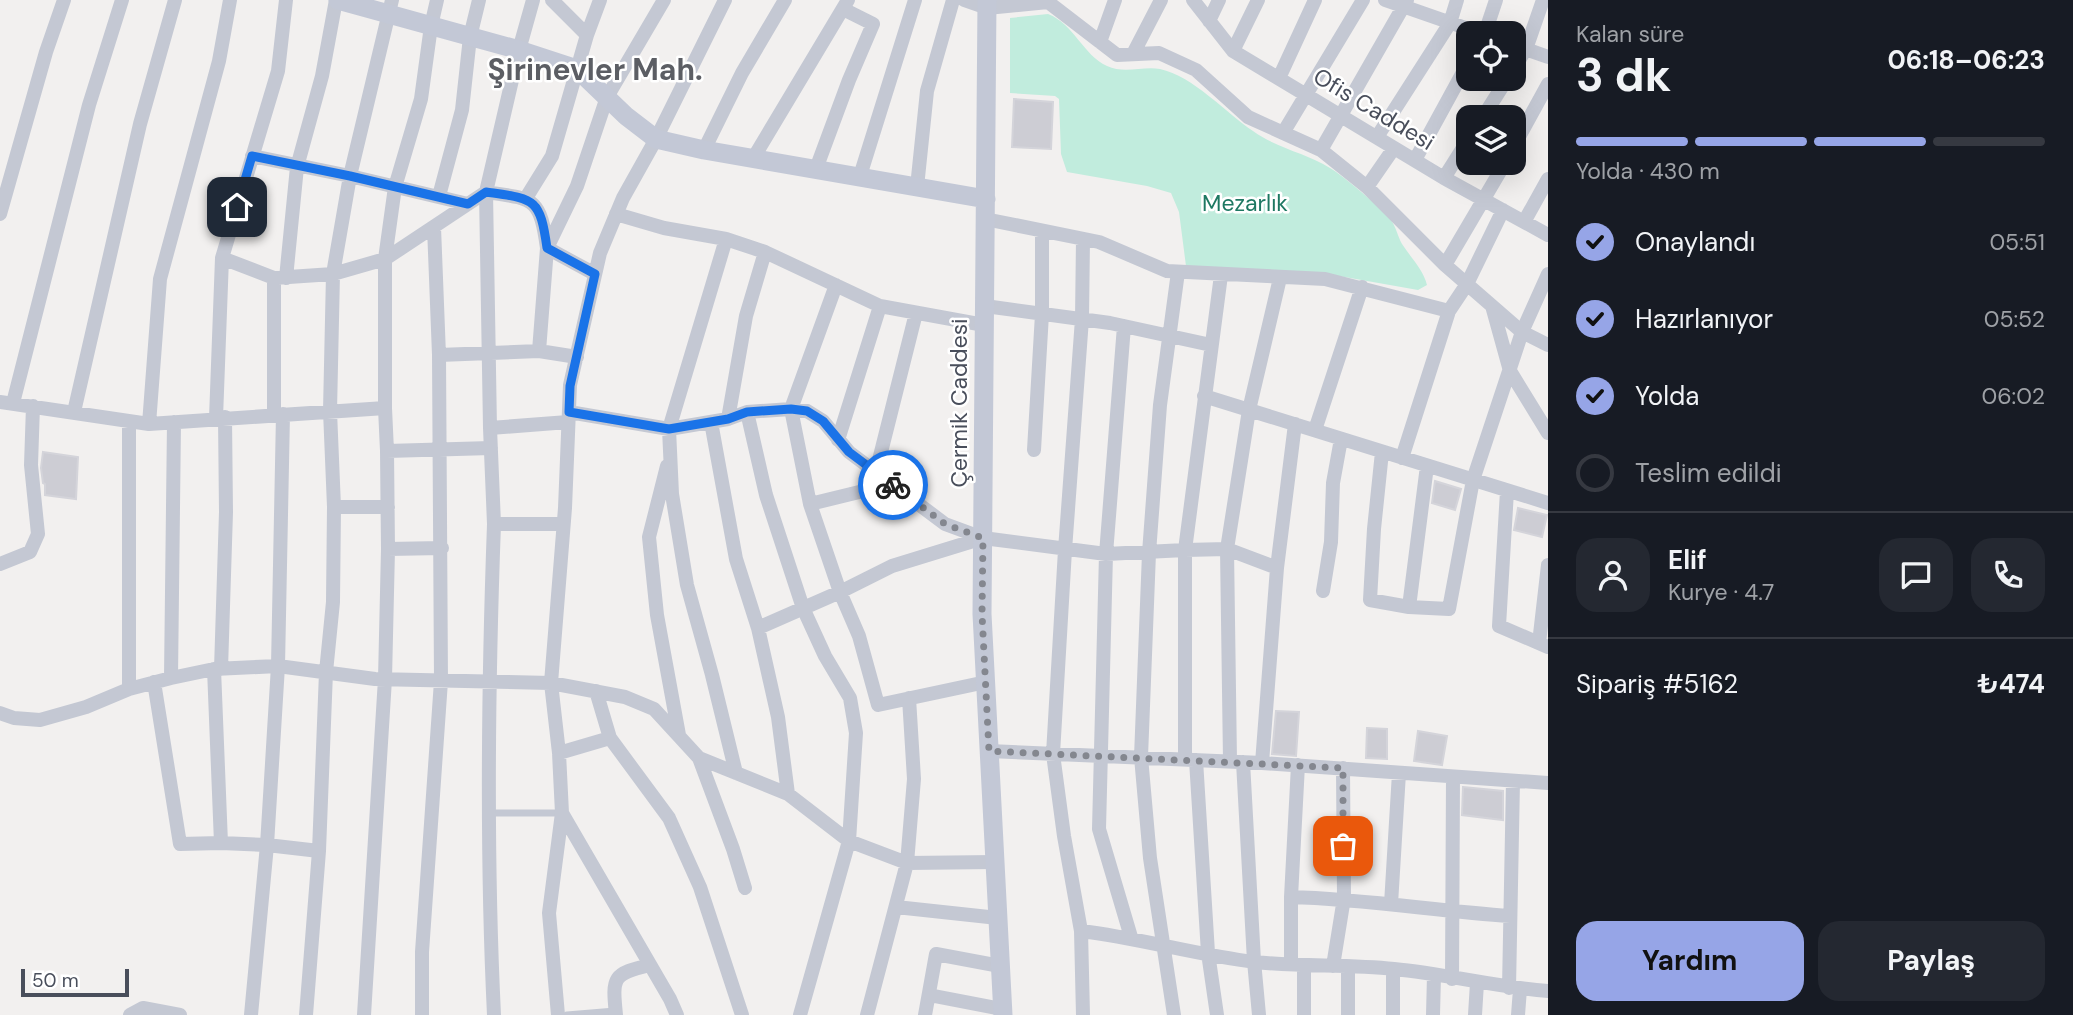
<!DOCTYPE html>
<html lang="tr">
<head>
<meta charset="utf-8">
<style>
  body { margin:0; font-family:"DM Sans",sans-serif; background:#242831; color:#f1f3f6; height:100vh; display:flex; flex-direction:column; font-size:26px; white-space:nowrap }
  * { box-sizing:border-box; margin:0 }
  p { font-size:23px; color:#9ea1a6 }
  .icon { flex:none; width:38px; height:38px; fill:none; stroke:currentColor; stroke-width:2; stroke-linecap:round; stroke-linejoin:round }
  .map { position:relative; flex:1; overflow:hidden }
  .details { display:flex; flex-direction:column; background:#171b24; width:525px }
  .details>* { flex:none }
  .controls { position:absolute; left:1456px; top:21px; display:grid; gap:14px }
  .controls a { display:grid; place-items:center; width:70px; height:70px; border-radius:14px; background:#171b24; box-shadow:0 7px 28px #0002; font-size:35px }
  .scale { position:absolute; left:21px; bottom:18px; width:108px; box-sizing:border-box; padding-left:7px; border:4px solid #494e5b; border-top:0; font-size:19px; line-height:24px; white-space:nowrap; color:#494e5b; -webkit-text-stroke:5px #fff; paint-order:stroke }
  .pin { position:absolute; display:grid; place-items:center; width:60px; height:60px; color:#fff; margin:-30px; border-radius:14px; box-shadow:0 4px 10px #0006 }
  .courier { position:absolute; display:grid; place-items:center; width:70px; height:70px; margin:-35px; border:5px solid #1a73e8; border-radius:50%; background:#fff; color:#222; box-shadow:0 2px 9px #0007 }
  .headline em { font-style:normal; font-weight:700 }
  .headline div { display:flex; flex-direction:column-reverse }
  .headline { display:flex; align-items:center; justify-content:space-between; height:119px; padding:0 28px }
  h1 { font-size:46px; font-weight:700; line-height:52px }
  .bar { display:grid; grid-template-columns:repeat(4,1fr); gap:10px 7px; align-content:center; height:84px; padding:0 28px }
  .bar i { height:9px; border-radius:5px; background:#363941 }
  .bar .active { background:#96a5e7 }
  .bar p { grid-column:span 4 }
  .line { display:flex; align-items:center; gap:18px; padding:0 28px; border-top:2px solid #363941 }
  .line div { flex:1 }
  .round { display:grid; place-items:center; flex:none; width:74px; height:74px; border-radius:21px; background:#242831 }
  ol { padding:0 28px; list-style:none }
  li { display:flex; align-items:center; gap:21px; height:77px }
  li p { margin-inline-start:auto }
  li .icon { padding:7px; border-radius:50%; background:#96a5e7; color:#111; stroke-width:4 }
  li:last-child { color:#9ea1a6 }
  li i { width:38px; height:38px; border:4px solid #363941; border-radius:50% }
  .primary-button { display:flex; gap:14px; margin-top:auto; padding:14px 28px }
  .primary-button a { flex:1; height:80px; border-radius:21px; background:#96a5e7; color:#111; font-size:28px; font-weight:700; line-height:80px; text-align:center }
  .primary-button a+a { background:#242831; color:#f1f3f6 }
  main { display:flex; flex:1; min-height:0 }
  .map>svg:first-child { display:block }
</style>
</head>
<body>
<main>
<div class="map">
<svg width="1548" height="1015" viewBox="0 0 1548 1015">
  <rect width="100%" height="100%" fill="#f2f0ef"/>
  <path fill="#c1ecdd" d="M1048,14C1074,24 1083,55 1107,66C1124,74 1143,66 1160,69C1193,76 1226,113 1253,131C1278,149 1307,153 1330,168C1341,174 1384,210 1391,220C1396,227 1398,237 1402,244C1411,258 1423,269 1427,285L1418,290L1322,273L1186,266L1179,212L1171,193L1147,186L1067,172L1061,154L1059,99L1055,96L1010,93V18Z"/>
  <path fill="#cdcdd4" stroke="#d4d4da" stroke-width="2" d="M1014,99L1053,102L1051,149L1012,147Z
    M43,452L78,457L76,499L45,495V484L43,483L41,468Z
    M1435,481L1461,489L1455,510L1432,503Z
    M1518,508L1547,515L1542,537L1514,530Z
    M1276,711L1299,712L1296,756L1272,754Z
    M1367,728L1387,729V759L1366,758Z
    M1418,731L1447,736L1442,765L1414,761Z
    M1463,787L1503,791V820L1462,815Z"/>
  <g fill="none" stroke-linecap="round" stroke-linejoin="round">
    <path stroke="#c4c8d3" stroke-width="7" d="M489,813H562
      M567,1015L615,1011"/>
    <path stroke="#c4c8d3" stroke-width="14" d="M964,0L987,8L1048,2L1117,55L1159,53L1196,70L1248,117L1321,150L1367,187L1445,265L1522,332L1548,345
      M1193,0L1233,51L1444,178L1548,235
      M1385,0L1480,33
      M1209,21L1219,0
      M1485,33L1496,0
      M587,35L600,0
      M1100,42L1115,0
      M1514,45L1548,57
      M1233,51L1258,0
      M1133,54L1161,0
      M1514,68L1526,49L1543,0
      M1279,78L1315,0
      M1483,117L1507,79
      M1283,133L1363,0
      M1377,137L1450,23L1457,0
      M1514,146L1548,84
      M704,150L742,73L785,0
      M1321,150L1407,0
      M252,156L350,176L468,204
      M754,157L848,0
      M1415,160L1468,63
      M816,169L849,80L873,24L843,9
      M860,176L915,0
      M1444,178L1468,140
      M917,187L927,91L953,0
      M1367,187L1394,148
      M439,196L462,110L470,37L479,0
      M526,198L552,156L587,35L552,0
      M0,214L46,52L64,0
      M616,214L664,228L726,239L669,429L672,494L687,585L712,675L736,773
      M985,219L1099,242L1167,271L1325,279L1449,311L1467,284L1503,210
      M1524,222L1548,179
      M434,227L439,355L539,351
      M726,239L765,252L746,316L728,419
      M765,252L880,306L984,325
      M222,258L274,278V415
      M1445,265L1505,163
      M1221,275L1185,550L1227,549L1277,568
      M274,278L333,274L385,259L395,187L421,99L431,26L437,0
      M286,278L297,167L322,76L336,0
      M836,285L791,409L810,504L840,592L892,566L983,538
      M985,306L1110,323L1211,345
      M1492,306L1510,371L1548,433
      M1124,326L1106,554L1099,829L1131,937
      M577,357L539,351L547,248L577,186L607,97L664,0
      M1204,396L1548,503
      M0,402L149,424L385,408V259L486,192C534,199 540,197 547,248L595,274
      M13,403L89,105L122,0
      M385,408L387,451
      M74,412L140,124L175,0
      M569,412L669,429L728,419L747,412L791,409L807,411L823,421L849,452L945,524L983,538L1106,554L1185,550V759
      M747,412L766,495L803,608L825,656L850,698L856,733L849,841L800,1015
      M283,414L278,666L267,845L319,851
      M216,418L222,258L278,71L286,0
      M711,422L736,559L758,628L778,717L788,794
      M149,424L160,279L219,61L230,0
      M490,428L486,192L519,50L533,0
      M1315,430L1362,287
      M838,440L880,306
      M1034,450L1042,314V231
      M1382,452L1374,529L1370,600L1409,607L1449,609L1473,480L1522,332L1548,274
      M1402,458L1449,311
      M667,466L649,537L657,615L679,735
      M876,472L916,313
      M1507,491L1499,626L1548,647
      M810,504L892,484
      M334,507H388
      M494,524L490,428L568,422
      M442,548L388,549L387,451L491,448
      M0,564L30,552L38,534L31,465L33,406
      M1323,591L1331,542L1333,483L1341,439
      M1409,607L1427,466
      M758,628L840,592L859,636L878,705L986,682
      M1539,643L1548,565
      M214,669L221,843L267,845L251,1015
      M221,669L226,512L225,417
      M171,678L174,422
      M154,682L180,844L221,843
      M129,689V421
      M596,691L610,738L669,818L700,887L742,1015
      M0,713L14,718L40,720L86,707L129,689L171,678L214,669L278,666L375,679L551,683L625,697L654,709L699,758L788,794L849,841L907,863L995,862
      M989,751L1262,763L1548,783
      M559,753L610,738
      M699,758L733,849L745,888
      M1196,760L1208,953L1217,1015
      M1230,761L1227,549L1249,410L1280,278
      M1243,762L1254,961L1259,1015
      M1262,763L1277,568L1295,424
      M1291,897C1364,899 1437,911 1510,916
      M1391,904L1399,773
      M896,907L998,918
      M1081,931C1140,938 1196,955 1255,962C1301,967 1348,964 1394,969C1446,974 1496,987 1548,991
      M1291,964V897L1298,765
      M1304,965V1015
      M1333,966L1344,898L1343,768
      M1348,967V1015
      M1452,979L1453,777
      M1509,988L1513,781
      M929,995L1002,1009
      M130,1015L143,1008L180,1015
      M306,1015L319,851L326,672L333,602L334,507L330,411L333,274L350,176L392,0
      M364,1015L385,679L388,549
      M422,1015V952L441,681L439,355
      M494,1015C486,851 488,688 494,524H563
      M558,1015L549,913L562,813
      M616,1015C612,976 613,974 650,965
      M677,1015L670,999L562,813L559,753L551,683L565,508L570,385L600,253L623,198L656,139L725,0
      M867,1015L907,863L914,779L909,698
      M925,1015L936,954L1000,966
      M1083,1015L1081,931L1064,836L1053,754L1065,550L1082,319L1083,239
      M1174,1015L1150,858L1141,757L1149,553L1160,405L1178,272
      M1393,1015V969
      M1433,1015L1434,975
      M1475,1015L1477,983
      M1518,1015L1520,989"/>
    <path stroke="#c3c8d6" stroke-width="19" d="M338,0L519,50L577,69L626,116L656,139L704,150L986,199
      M987,0L982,614L1003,1015"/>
  </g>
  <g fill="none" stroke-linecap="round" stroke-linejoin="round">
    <path stroke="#84878f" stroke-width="7" stroke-dasharray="0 12.6" d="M893,485L945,524L983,538L982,614L989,751L1343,768V846"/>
    <path stroke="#1a73e8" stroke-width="9" d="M237,207L252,156L350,176L468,204L486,192C534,199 540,197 547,248L595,274L570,386L569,412L669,429L728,419L747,412L791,409L807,411L823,421L849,452L893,485"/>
  </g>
  <g text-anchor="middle" stroke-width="5" stroke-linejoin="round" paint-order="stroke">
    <g font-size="23" fill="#494e5b" stroke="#fff">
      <text transform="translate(1374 109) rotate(31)" y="8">Ofis Caddesi</text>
      <text transform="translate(959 403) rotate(-90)" y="8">Çermik Caddesi</text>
    </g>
    <g font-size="23" fill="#1e7862" stroke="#fff">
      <text x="1245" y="211">Mezarlık</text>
    </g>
    <g font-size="30" font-weight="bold" fill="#5c5e64" stroke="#fff">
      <text x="595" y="80">Şirinevler Mah.</text>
    </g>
  </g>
</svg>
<div class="controls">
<a><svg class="icon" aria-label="locate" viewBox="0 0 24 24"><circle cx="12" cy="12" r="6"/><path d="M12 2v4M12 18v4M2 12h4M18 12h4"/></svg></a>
<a><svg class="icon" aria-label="layers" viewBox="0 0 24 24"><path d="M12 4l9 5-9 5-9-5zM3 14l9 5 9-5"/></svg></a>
</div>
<div class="scale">50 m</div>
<div class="pin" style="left:1343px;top:846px;background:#ea580c"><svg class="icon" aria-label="bag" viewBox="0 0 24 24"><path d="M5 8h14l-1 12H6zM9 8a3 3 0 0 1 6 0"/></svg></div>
<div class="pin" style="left:237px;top:207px;background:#1f2937"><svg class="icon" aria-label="home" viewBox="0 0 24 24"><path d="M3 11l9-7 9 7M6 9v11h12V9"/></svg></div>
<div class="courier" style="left:893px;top:485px"><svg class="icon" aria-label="bike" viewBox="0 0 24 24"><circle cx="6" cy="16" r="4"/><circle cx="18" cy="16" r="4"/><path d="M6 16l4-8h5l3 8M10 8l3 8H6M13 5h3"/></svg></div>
</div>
<section class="details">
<div class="headline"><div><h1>3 dk</h1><p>Kalan süre</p></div><em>06:18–06:23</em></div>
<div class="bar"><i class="active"></i><i class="active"></i><i class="active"></i><i></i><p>Yolda · 430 m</p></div>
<ol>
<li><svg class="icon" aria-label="check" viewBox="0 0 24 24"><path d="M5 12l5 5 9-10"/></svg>Onaylandı<p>05:51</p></li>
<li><svg class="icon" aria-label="check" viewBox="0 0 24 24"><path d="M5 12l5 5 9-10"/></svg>Hazırlanıyor<p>05:52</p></li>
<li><svg class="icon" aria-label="check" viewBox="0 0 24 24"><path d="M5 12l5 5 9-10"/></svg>Yolda<p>06:02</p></li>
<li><i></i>Teslim edildi</li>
</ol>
<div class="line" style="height:126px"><a class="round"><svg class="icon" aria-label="person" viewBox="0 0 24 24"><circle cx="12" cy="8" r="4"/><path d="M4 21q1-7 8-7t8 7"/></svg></a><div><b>Elif</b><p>Kurye · 4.7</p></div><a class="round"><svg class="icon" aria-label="chat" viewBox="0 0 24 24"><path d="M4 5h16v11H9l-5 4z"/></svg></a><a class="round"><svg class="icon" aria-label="phone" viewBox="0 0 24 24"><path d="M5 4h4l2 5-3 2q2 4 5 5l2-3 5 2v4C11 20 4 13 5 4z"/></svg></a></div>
<div class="line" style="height:91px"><div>Sipariş #5162</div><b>₺474</b></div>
<div class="primary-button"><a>Yardım</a><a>Paylaş</a></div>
</section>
</main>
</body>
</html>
